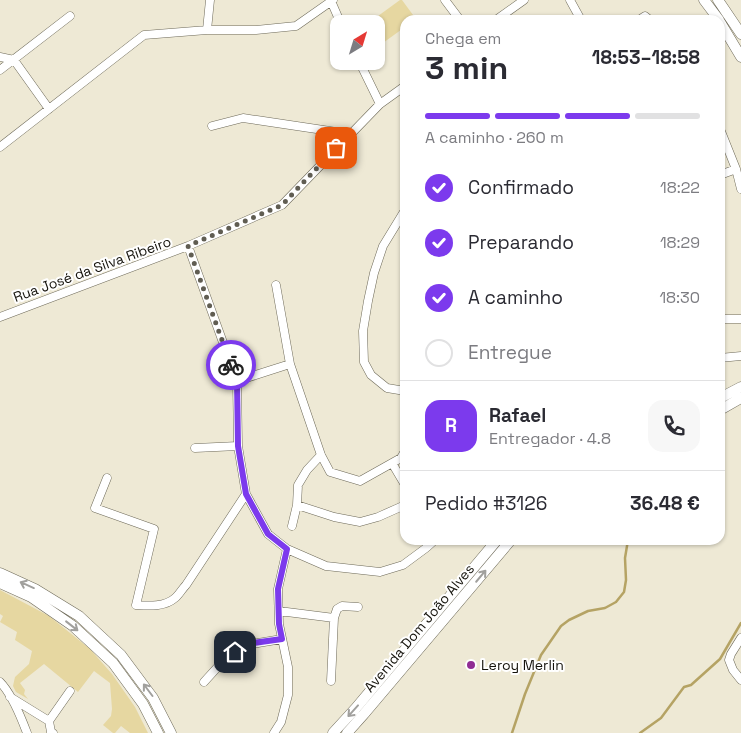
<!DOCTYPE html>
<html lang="pt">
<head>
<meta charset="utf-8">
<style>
  body { margin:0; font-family:"Space Grotesk",sans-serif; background:#f7f7f7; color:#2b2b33; height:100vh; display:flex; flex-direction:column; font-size:19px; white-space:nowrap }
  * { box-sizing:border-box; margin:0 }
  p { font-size:16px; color:#7c7c81 }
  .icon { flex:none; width:28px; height:28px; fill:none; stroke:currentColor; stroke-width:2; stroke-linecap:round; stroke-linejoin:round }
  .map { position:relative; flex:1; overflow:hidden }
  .side { position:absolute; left:400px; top:15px; width:325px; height:530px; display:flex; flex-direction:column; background:#fff; border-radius:15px; box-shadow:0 1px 4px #0004 }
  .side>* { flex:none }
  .needle { width:32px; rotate:38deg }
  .buttons { position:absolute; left:330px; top:15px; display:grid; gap:10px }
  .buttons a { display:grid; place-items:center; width:55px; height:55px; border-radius:10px; background:#fff; box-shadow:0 1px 4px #0004; font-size:25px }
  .pin { position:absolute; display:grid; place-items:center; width:42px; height:42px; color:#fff; margin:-21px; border-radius:10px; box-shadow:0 2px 8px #0006 }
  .courier { position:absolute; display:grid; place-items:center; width:50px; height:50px; margin:-25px; border:4px solid #7c3aed; border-radius:50%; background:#fff; color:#222; box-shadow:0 1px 6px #0007 }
  .summary em { font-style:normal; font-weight:700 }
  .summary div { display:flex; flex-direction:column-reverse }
  .summary { display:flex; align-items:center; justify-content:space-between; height:85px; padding:0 25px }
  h1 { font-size:32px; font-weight:700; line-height:38px }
  .bar { display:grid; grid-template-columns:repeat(4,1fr); gap:8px 5px; align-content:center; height:60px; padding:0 25px }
  .bar i { height:6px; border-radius:4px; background:#e1e1e2 }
  .bar .selected { background:#7c3aed }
  .bar p { grid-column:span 4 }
  .line { display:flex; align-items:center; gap:12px; padding:0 25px; border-top:1px solid #e1e1e2 }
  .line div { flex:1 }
  .round { display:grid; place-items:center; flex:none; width:52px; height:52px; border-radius:15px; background:#f7f7f7 }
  ol { padding:0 25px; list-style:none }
  li { display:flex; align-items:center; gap:15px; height:55px }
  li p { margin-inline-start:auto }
  li .icon { padding:5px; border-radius:50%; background:#7c3aed; color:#fff; stroke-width:4 }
  li:last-child { color:#7c7c81 }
  li i { width:28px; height:28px; border:2px solid #e1e1e2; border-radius:50% }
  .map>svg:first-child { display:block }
</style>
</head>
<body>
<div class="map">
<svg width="741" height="733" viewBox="0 0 741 733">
  <rect width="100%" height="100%" fill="#eee9d5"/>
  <path fill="#e6d7a1" d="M400,0H402L416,19L405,20V27L376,48V24H367Z
    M0,590L49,616L90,649L112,674L135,707L148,733H130L121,726L115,733H113L103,725L111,716L112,709L110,683L94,671L78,692L44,664L20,683L25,690L24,694L28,699L16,692L13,686L15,677L29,664L32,651L15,640L17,632L0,622L3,616L0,614Z"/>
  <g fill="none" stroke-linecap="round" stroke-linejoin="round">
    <path stroke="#b5a364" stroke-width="2.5" d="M512,733L525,694L541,655L561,626L569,620L588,611L605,608L616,602L624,592L626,580L625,558L628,540
      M640,733L661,718L684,687L691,685L720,659L741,623"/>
    <g stroke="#6d6958" stroke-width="9">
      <path id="minor" d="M445,0L460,20
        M570,0L581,20
        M331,1L341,24
        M496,20L524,0
        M639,20L645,16L650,20
        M207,30L210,0
        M0,57L14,60L49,109
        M359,61L380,104
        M0,70L70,16
        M212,126L243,118L350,134
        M720,129L736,169L741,189
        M0,147L144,35L207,30H256L296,26L333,0
        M720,175L736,169
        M405,210L383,246L374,273L368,301L363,331L364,362L371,375L387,388L405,391
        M188,246L237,381L238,446L246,494L268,534L287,549L326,566L380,572L403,565L426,548L435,540
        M276,285L290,364L321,455L330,472L360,481L401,458L405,451
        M0,317L188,246L282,205L380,104L405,86
        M720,319H741
        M720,358L741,356
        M237,381L290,364
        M195,448L238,446
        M392,463L405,485
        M107,478L95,508L154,529L136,605C149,606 165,607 175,598C179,595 182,589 186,585L246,494
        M297,505L334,517L360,522L378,517L405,505
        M292,526L297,505L298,485L307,470L321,455
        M279,611L334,618L331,681
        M334,618L337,609L342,606L358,607
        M741,638L731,654L729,660L733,670L741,680
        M0,682C12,694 21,717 27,733
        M204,682L224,660L246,645L282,639
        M10,697L49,721L51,732L53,733
        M49,721L70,691
        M274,733L281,722L288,695V667L279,624L278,589L287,549"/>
    </g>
    <g stroke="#6d6958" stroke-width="11">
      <path id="secondary" d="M704,0L719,20
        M718,0L741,34
        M720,22L741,57
        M720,398L741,387
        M720,410L741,398
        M0,573L35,589L79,616L121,655L153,698L171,733
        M0,583L31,597L73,626L113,663L143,704L158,733
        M333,733L355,709L497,540
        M347,733L364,714L511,540"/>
    </g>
    <use href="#minor" stroke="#fff" stroke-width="8"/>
    <use href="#secondary" stroke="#fff" stroke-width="10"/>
  </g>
  <defs><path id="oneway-shaft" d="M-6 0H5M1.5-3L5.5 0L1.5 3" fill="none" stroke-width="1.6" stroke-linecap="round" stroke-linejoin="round" transform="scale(1.25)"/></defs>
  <g stroke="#a1a09d">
    <use href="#oneway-shaft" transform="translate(481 576) rotate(-50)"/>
    <use href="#oneway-shaft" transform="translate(27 585) rotate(-156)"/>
    <use href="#oneway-shaft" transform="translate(72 626) rotate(38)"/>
    <use href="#oneway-shaft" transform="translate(148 690) rotate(-127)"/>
    <use href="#oneway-shaft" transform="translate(353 711) rotate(132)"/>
  </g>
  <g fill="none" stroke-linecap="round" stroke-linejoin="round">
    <path stroke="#605d52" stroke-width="5" stroke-dasharray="0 9" d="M231,365L188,246L282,205L336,148"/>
    <path stroke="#7c3aed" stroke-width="6" d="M231,365L237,381L238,446L246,494L268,534L287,549L278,589L279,624L282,639L246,644L235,652"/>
  </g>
  <circle fill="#902d94" stroke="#fff" stroke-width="2" cx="471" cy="665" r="5"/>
  <g text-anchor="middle" stroke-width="4" stroke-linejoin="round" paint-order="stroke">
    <g font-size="14" fill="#14120b" stroke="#fff">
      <text transform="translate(92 269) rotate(-20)" y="5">Rua José da Silva Ribeiro</text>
      <text transform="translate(419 628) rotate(-50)" y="5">Avenida Dom João Alves</text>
    </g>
    <g font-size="14" fill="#14120b" stroke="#fff" text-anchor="start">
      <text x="481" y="670">Leroy Merlin</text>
    </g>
  </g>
</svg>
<div class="buttons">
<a><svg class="needle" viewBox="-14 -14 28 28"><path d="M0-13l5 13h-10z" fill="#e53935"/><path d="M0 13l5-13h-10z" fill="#7c7c81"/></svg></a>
</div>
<div class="pin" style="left:336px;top:148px;background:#ea580c"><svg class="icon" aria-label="bag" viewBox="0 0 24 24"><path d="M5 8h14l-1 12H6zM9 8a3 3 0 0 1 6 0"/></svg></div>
<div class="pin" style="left:235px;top:652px;background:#1f2937"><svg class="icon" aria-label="home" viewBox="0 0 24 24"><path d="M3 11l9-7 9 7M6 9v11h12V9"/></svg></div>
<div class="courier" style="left:231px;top:365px"><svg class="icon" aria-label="bike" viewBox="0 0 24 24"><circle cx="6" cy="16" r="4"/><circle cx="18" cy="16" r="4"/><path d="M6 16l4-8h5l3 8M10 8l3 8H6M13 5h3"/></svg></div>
<section class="side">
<div class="summary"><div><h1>3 min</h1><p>Chega em</p></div><em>18:53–18:58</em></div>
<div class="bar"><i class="selected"></i><i class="selected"></i><i class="selected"></i><i></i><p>A caminho · 260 m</p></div>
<ol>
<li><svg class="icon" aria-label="check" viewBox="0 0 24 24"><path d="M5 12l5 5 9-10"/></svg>Confirmado<p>18:22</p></li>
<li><svg class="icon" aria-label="check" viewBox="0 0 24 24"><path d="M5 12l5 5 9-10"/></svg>Preparando<p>18:29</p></li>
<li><svg class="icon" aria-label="check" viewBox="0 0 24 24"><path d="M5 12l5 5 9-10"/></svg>A caminho<p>18:30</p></li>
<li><i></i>Entregue</li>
</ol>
<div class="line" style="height:90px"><b class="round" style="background:#7c3aed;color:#fff">R</b><div><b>Rafael</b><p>Entregador · 4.8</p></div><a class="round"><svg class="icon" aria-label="phone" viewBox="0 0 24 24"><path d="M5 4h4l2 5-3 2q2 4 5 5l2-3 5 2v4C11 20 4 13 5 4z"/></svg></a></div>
<div class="line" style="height:65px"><div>Pedido #3126</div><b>36.48 €</b></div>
</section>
</div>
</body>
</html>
